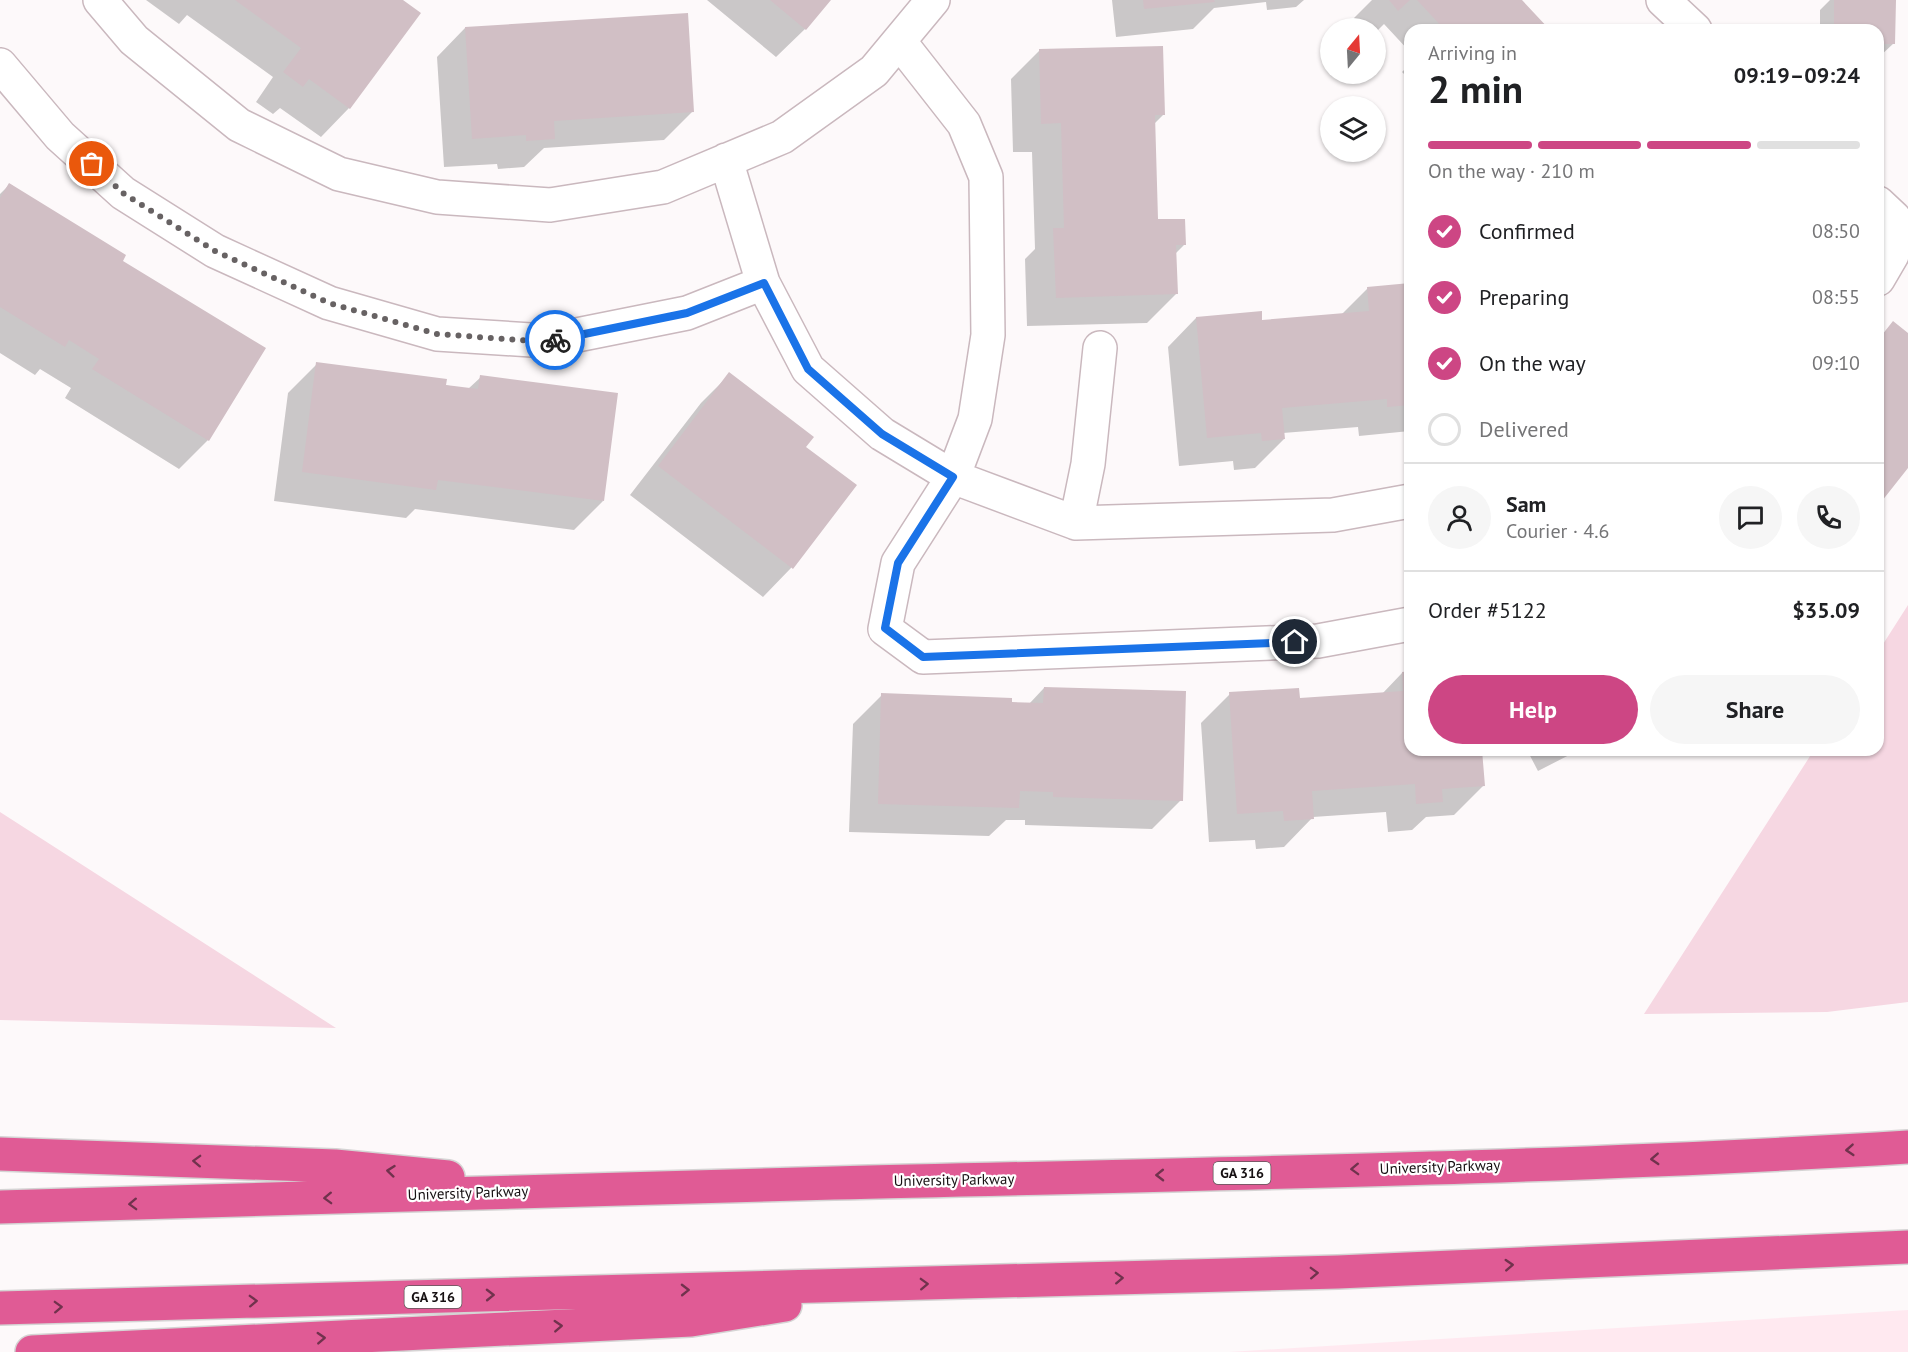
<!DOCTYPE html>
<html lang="en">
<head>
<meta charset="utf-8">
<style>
  body { margin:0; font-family:"PT Sans",sans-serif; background:#f6f6f6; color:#202124; height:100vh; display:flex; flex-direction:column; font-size:22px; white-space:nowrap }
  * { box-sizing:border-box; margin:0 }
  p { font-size:20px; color:#757577 }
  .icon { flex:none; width:33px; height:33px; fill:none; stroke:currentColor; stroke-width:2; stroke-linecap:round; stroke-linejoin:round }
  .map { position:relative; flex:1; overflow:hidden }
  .panel { position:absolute; left:1404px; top:24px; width:480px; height:732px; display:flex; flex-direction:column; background:#fff; border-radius:18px; box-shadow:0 2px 4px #0004 }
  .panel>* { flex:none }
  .needle { width:39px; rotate:18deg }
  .tools { position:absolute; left:1320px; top:18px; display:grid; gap:12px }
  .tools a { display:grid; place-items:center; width:66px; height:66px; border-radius:50%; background:#fff; box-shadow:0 2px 4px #0004; font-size:30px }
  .pin { position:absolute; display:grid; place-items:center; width:51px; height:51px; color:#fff; margin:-26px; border:3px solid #fff; border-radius:50%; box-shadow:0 2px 6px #0007 }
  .courier { position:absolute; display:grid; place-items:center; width:60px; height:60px; margin:-30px; border:4px solid #1a73e8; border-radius:50%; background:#fff; color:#222; box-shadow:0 2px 8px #0007 }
  .headline em { font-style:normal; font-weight:700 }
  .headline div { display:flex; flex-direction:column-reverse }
  .headline { display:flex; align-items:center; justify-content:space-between; height:102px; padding:0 24px }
  h1 { font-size:39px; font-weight:700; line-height:45px }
  .bar { display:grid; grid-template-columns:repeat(4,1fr); gap:9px 6px; align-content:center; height:72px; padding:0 24px }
  .bar i { height:8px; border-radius:4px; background:#e0e0e0 }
  .bar .active { background:#cd4684 }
  .bar p { grid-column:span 4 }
  .line { display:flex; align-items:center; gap:15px; padding:0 24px; border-top:2px solid #e0e0e0 }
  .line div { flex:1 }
  .round { display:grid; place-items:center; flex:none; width:63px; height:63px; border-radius:32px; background:#f6f6f6 }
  ol { padding:0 24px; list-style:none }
  li { display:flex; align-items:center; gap:18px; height:66px }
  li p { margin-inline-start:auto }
  li .icon { padding:6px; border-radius:50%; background:#cd4684; color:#fff; stroke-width:4 }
  li:last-child { color:#757577 }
  li i { width:33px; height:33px; border:3px solid #e0e0e0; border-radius:50% }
  .button { display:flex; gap:12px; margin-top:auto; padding:12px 24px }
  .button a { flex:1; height:69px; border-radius:36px; background:#cd4684; color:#fff; font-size:24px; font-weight:700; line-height:69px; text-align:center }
  .button a+a { background:#f6f6f6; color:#202124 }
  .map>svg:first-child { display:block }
</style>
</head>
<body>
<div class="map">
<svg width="1908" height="1352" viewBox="0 0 1908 1352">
  <rect width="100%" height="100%" fill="#fdf9fa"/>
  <path fill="#ffe9f0" d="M1908,1310V1352H1229Z"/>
  <path fill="#f6d7e2" d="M1908,605V1002L1827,1012L1644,1014L1814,750H1878V652Z
    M0,812L336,1028L0,1020Z"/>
  <path fill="#0003" d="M146,0H401L349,108L321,137L280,108L273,114L256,102L273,77L187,15L179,24Z
    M707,0H829L805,29L776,57Z
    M1112,0H1304L1296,7L1267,10L1266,2L1214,8L1193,29L1116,37Z
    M1372,0H1520L1548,30H1410V52L1384,24L1376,32V28H1360L1352,20Z
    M1830,0H1894V43L1878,58V30H1820V10Z
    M465,28L693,111L664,140L544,148L524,167L498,169L497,164L444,167L437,57Z
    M1040,50L1164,114L1154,124L1157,221L1184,245L1175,254L1176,294L1147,323L1027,326L1025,259L1035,249L1032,152H1013L1011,79Z
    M1410,64V80L1402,72Z
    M10,184L121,261L208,440L179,469L65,398L71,388L40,369L35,375L0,353V194Z
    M1410,285V431L1359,436L1358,427L1283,433L1284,439L1255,468L1234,470L1233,461L1179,466L1168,347L1196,318L1261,322L1341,315L1368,288Z
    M317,364L468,389L481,377L603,501L574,530L415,509L406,518L274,501L288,393Z
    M730,374L804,447L791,568L763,597L630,495L701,403Z
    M1402,673H1410V750H1481L1483,786L1454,815L1426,817L1412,830L1388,832L1386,812L1313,817L1284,847L1256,849L1255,840L1209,842L1201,723L1230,694L1298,699L1382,694Z
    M1044,688L1181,800L1152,829L1025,825V820H1006L989,836L849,832L853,724L882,695L1029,704Z
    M1527,750H1579L1538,771Z"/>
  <path fill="#d1bfc5" d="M235,0H403L421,13L350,109L309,79L303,87L283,72L301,48Z
    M770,0H831L806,30Z
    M1143,0H1214L1215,2L1144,9Z
    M1389,0H1410L1398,11Z
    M1417,0H1522L1550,30H1442L1444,29Z
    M1834,0H1896L1895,44H1878V30H1834Z
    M688,13L694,112L554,121L555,139L526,141V135L472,139L465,27Z
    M1163,46L1165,115H1155L1158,219H1185L1186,245H1176L1178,294L1056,298L1053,228H1064L1061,123L1041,124L1039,49Z
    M9,183L126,255L123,261L266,348L209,441L92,369L99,359L69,340L65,347L0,307V198Z
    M1410,283V405L1387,407V399L1282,408L1285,439L1262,441L1261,433L1207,438L1196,317L1262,311V320L1369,311L1367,287Z
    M1893,321L1908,333V468L1878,506V340Z
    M316,362L447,379L446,385L478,389L480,375L618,393L604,501L438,480L436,490L302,472Z
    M729,372L814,437L806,447L857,485L793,569L658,466Z
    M1410,671V750H1482L1485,786L1442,789L1443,802L1416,804L1415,784L1312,791L1314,819L1284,821L1283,811L1237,814L1229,692L1299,688L1300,698L1403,691L1402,672Z
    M1044,687L1186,691L1183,801L1053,797V792L1020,791L1019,808L878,804L881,693L1012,698V702L1043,703Z"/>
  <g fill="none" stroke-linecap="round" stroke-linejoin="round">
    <g stroke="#cab8be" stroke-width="36">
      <path id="street" d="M100,0L134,40L239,125L339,174L437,197L550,205L663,187L782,137L874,71L933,0
        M1663,0L1695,30
        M0,65L60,136L123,193L215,251L329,303L437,334L547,341L687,313L763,283L726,160
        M1878,203L1894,218L1892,255L1878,279
        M763,283L808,369L882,434L953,477L975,419L988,335L986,177L964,124L899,41
        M1410,501L1333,515L1076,523L953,477L898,563L885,629L923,657L1318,641L1410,624
        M1076,523L1088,464L1100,348"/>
    </g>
    <g stroke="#d5d4d4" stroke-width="36">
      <path id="highway" d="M0,1154L335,1166L448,1177
        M0,1207C278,1200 556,1189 834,1183C1192,1174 1551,1169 1908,1147
        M0,1308L1338,1272L1908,1247
        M32,1352L691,1320L785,1305"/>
    </g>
    <use href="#street" stroke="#fff" stroke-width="33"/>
    <use href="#highway" stroke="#e05b95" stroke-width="33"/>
  </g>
  <defs><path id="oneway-chevron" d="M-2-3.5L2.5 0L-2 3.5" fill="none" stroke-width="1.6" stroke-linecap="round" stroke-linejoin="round" transform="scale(1.5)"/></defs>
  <g stroke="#71324d">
    <use href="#oneway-chevron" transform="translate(1850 1150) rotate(176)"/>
    <use href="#oneway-chevron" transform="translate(1655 1159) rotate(177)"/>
    <use href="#oneway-chevron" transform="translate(197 1161) rotate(-178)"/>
    <use href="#oneway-chevron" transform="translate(1355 1169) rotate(178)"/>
    <use href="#oneway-chevron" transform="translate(391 1171) rotate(-174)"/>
    <use href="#oneway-chevron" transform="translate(1160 1175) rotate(179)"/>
    <use href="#oneway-chevron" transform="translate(328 1198) rotate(178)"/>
    <use href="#oneway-chevron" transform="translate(133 1204) rotate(178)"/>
    <use href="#oneway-chevron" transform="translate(1509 1265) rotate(-3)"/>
    <use href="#oneway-chevron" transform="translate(1314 1273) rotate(-2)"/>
    <use href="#oneway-chevron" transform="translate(1119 1278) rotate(-2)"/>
    <use href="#oneway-chevron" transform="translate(924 1284) rotate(-2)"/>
    <use href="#oneway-chevron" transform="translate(685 1290) rotate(-1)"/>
    <use href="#oneway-chevron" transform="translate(490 1295) rotate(-1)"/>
    <use href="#oneway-chevron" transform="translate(253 1301) rotate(-2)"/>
    <use href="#oneway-chevron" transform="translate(58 1307) rotate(-2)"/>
    <use href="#oneway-chevron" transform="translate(558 1326) rotate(-3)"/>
    <use href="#oneway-chevron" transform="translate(321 1338) rotate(-3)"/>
  </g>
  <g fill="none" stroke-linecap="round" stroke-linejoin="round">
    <path stroke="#676263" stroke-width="6" stroke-dasharray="0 10.8" d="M92,164L123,193L215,251L329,303L437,334L547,342L555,340"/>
    <path stroke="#1a73e8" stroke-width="8" d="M555,340L687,313L764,283L808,369L882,434L953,477L898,563L885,628L923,657L1295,642"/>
  </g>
  <g text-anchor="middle" stroke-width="4.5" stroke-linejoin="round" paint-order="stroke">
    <g fill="#fff" stroke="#5c5859" stroke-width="1.5">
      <rect x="1213.5" y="1162" width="57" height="22" rx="4.5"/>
      <rect x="404.5" y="1286" width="57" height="22" rx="4.5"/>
    </g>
    <g font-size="14" font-weight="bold" fill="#161012">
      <text x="1242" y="1178">GA 316</text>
      <text x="433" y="1302">GA 316</text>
    </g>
    <g font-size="15" fill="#161012" stroke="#fff">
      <text transform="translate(1440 1167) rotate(-2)" y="5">University Parkway</text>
      <text transform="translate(954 1180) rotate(-1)" y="5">University Parkway</text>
      <text transform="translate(468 1193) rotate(-2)" y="5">University Parkway</text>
    </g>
  </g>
</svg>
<div class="tools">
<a><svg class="needle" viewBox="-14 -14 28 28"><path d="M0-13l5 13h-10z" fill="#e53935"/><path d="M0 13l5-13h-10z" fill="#757577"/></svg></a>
<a><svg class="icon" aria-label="layers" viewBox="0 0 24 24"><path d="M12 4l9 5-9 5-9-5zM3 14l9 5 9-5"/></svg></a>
</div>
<div class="pin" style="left:92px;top:164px;background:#ea580c"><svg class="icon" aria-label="bag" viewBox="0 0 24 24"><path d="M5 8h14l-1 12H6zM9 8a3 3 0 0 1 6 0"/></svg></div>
<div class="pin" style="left:1295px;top:642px;background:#1f2937"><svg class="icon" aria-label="home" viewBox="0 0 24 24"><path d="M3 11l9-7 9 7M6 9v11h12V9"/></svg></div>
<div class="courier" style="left:555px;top:340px"><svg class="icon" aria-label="bike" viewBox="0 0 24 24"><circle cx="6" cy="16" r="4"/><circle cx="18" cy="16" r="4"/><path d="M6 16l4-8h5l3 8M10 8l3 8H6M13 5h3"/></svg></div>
<section class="panel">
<div class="headline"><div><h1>2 min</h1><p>Arriving in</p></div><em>09:19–09:24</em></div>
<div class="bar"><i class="active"></i><i class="active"></i><i class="active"></i><i></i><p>On the way · 210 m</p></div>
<ol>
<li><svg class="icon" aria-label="check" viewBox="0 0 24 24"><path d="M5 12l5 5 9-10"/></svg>Confirmed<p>08:50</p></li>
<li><svg class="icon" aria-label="check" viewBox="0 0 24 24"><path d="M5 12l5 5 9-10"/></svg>Preparing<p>08:55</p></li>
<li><svg class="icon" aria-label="check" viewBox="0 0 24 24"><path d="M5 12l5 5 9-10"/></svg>On the way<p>09:10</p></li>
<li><i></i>Delivered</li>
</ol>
<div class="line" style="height:108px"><a class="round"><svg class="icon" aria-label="person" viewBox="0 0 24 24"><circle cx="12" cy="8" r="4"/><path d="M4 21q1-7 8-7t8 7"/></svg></a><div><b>Sam</b><p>Courier · 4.6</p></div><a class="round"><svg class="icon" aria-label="chat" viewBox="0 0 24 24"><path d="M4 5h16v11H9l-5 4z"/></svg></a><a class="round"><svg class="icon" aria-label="phone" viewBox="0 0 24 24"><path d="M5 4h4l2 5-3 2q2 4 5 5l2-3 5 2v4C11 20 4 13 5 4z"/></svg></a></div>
<div class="line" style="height:78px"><div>Order #5122</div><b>$35.09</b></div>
<div class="button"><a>Help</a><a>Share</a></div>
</section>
</div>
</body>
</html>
